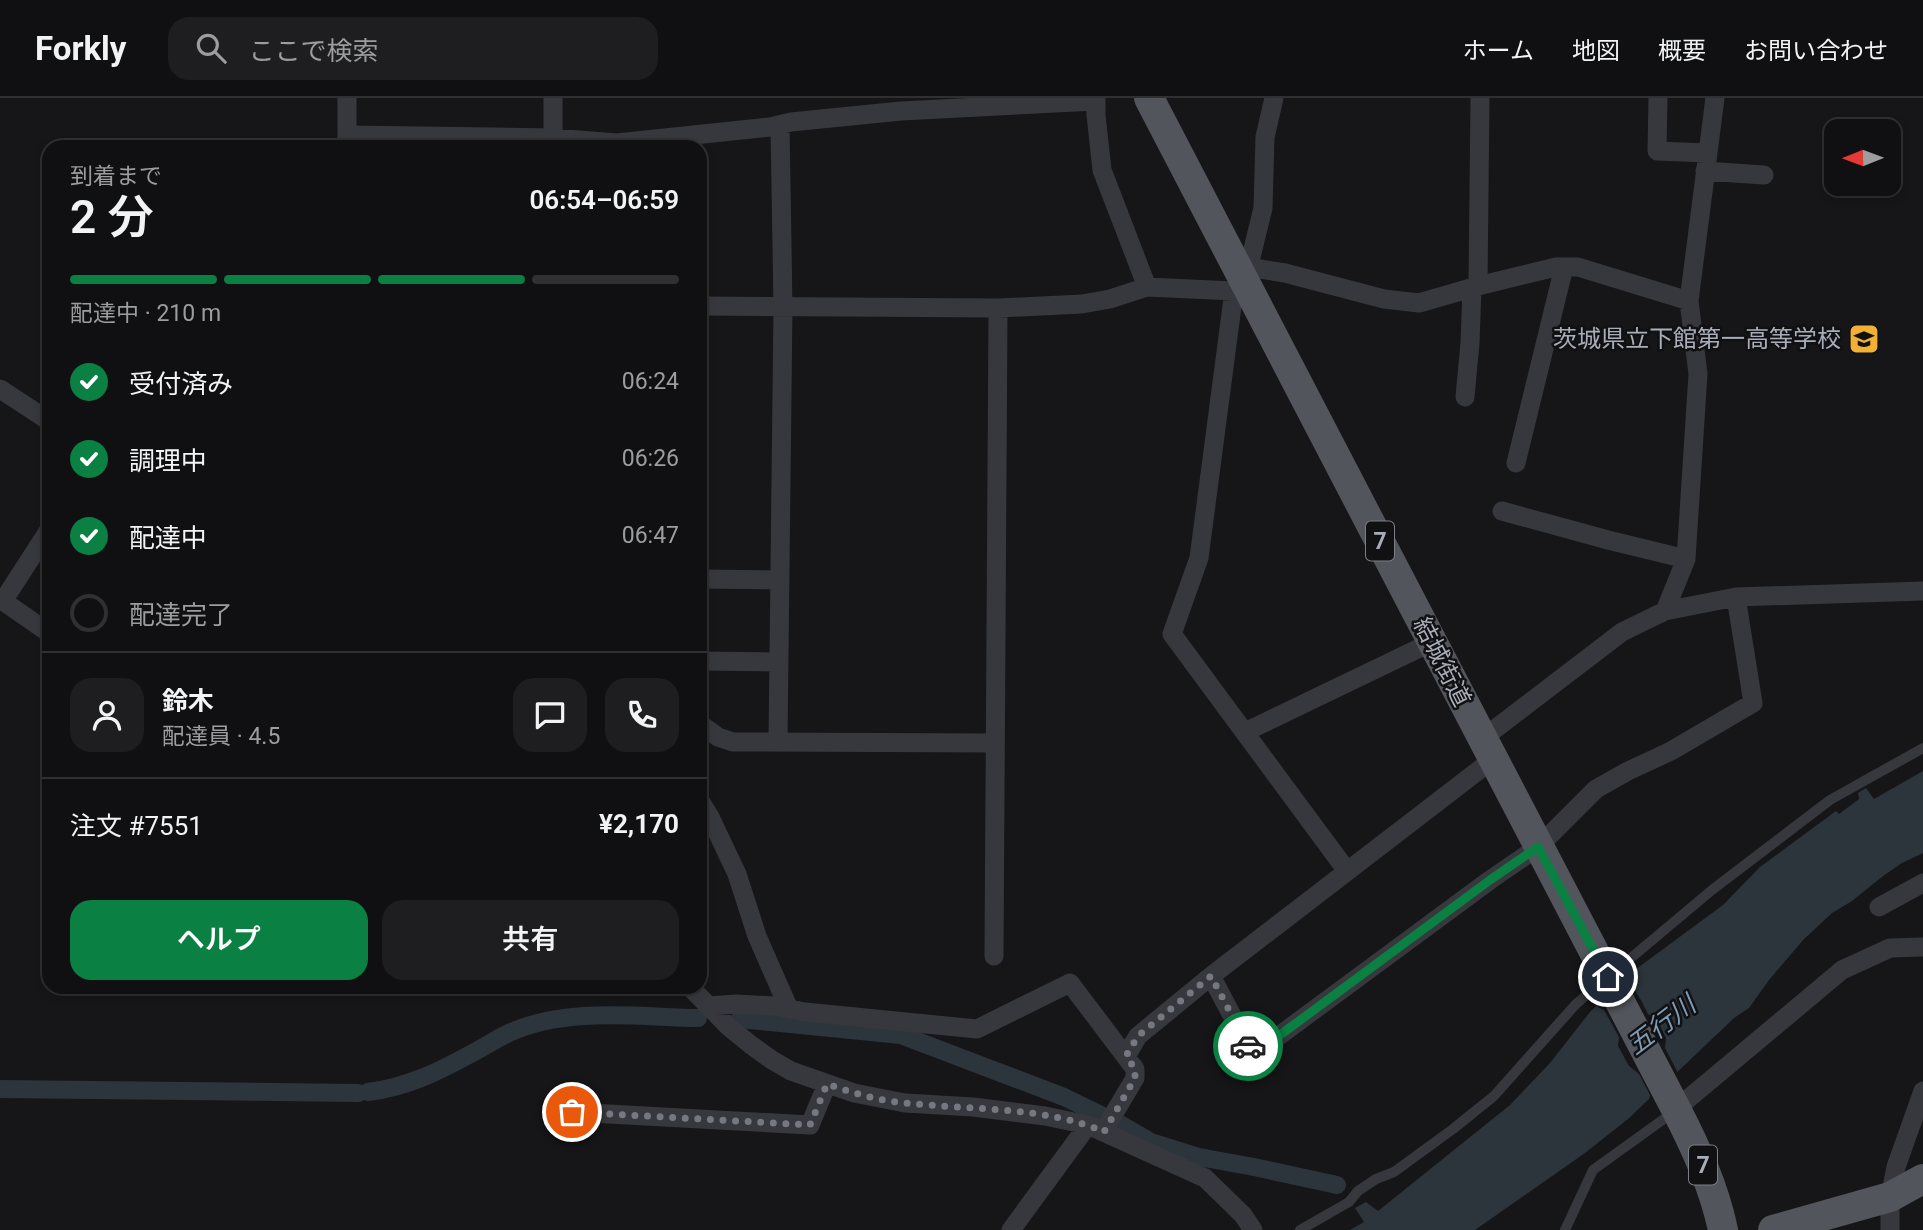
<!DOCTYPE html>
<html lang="ja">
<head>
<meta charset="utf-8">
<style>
  body { margin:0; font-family:Roboto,"Noto Sans JP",sans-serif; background:#1e1e20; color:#f1f3f6; height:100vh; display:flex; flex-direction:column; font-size:26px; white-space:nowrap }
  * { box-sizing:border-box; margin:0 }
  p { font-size:23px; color:#9c9d9f }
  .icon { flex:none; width:38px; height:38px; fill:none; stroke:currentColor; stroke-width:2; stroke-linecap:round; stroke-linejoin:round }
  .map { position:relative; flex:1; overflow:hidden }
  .details { position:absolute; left:42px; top:42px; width:665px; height:854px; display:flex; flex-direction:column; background:#101012; border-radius:21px; box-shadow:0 4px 10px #0003,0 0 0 2px #303032 }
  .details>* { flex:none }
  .needle { width:46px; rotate:269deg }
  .buttons { position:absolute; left:1824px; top:21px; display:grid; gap:14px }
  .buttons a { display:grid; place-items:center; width:77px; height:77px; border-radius:14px; background:#101012; box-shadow:0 4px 10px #0003,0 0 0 2px #303032; font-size:35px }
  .pin { position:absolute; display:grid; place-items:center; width:60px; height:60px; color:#fff; margin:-30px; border:4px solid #fff; border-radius:50%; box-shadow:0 2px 7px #0007 }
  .courier { position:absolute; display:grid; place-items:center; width:70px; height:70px; margin:-35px; border:5px solid #0b8043; border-radius:50%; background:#fff; color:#222; box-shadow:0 2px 9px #0007 }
  .overview em { font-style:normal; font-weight:600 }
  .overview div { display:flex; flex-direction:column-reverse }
  .overview { display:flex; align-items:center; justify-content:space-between; height:119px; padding:0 28px }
  h1 { font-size:46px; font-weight:600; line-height:52px }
  .bar { display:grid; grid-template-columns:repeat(4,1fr); gap:10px 7px; align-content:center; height:84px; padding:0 28px }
  .bar i { height:9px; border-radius:5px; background:#303032 }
  .bar .selected { background:#0b8043 }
  .bar p { grid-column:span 4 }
  .line { display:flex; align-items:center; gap:18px; padding:0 28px; border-top:2px solid #303032 }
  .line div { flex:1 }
  .round { display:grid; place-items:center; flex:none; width:74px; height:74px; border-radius:21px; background:#1e1e20 }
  ol { padding:0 28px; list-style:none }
  li { display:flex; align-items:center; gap:21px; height:77px }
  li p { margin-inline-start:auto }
  li .icon { padding:7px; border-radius:50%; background:#0b8043; color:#fff; stroke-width:4 }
  li:last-child { color:#9c9d9f }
  li i { width:38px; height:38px; border:4px solid #303032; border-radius:50% }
  .action { display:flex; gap:14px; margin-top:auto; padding:14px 28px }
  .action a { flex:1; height:80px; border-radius:21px; background:#0b8043; color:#fff; font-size:28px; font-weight:600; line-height:80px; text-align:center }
  .action a+a { background:#1e1e20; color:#f1f3f6 }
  header { display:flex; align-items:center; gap:42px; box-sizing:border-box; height:98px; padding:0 35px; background:#101012; border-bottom:2px solid #303032 }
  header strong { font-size:33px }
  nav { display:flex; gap:38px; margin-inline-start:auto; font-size:24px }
  .search { width:490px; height:63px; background:#1e1e20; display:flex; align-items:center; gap:18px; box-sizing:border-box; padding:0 24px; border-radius:21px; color:#9c9d9f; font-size:26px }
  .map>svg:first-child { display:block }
</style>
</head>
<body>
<header>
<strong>Forkly</strong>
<div class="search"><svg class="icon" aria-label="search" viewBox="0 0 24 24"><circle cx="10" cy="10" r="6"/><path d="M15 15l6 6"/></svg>ここで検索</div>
<nav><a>ホーム</a><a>地図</a><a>概要</a><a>お問い合わせ</a></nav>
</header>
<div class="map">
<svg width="1923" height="1132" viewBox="0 0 1923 1132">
  <rect width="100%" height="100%" fill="#161618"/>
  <path fill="#2c353c" d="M1923,673V755L1902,765L1883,778L1852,803L1832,815L1804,841L1769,882L1749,910L1734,920L1628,1021L1585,1055L1475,1132H1350L1364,1124L1355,1110L1366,1104L1378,1113L1510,1007L1550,965L1590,914L1628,877L1723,807L1760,769L1836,713L1839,716L1859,701L1858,695L1866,690L1874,701Z"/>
  <path fill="#161618" d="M1630,871L1636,881L1634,891L1642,904L1648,916L1656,921L1666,940L1665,950L1679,977L1649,1006L1650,997L1639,976L1629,968L1618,948L1619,939L1604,912L1598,909L1596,904Z"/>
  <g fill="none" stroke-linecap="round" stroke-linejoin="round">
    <path stroke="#2c353c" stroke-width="18" d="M740,921L901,937L1064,999L1101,1017
      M0,991L358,995
      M368,994C409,989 442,972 478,952C489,946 500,939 511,934C568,909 638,919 698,920
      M1120,1026L1151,1044L1199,1059L1254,1069L1337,1087"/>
    <path stroke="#37383d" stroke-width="10" d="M1300,1132L1349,1104L1358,1093L1376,1081L1394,1074L1453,1031L1494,998L1576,906L1712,792L1830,702L1923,650
      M1565,1132L1593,1072L1675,1013"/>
    <path stroke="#37383d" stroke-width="19" d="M1096,0V17L1102,72L1147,189
      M1274,0L1265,39L1263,110L1251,159L1234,193L1199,460L1172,536L1347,773
      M1658,0L1657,53L1707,55
      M347,37L553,40L617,45L770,29L791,24L901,13L1096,3
      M347,48V0
      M553,49V0
      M1705,73L1764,77
      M1247,169L1285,175L1384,201L1419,205L1478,188L1556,169H1578L1689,203
      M1478,188L1480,0
      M700,208L998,210L1082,206L1110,201L1147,189L1234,193
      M0,291L49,323
      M1465,299L1470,245L1472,190
      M1516,365L1564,169
      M1502,413L1608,442L1686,461
      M700,481L779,482
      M0,501L49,535
      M3,503L49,432
      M1665,513L1686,461L1698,276L1689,203L1715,0
      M700,563L778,564
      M700,626L718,639L733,644L994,645
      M1245,634L1432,544
      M1482,641L1622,534L1665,513L1736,499L1923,493
      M778,644L783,209L780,27
      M700,703L710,719L737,776L757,838L789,911
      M1879,809L1923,785
      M994,858L998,210
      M1211,878L1253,957L1490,782L1538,749L1596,691L1628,673L1671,653L1753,605L1736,499
      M690,889L729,929L751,947L772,962L791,973L854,995L905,1005L973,1009L1045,1018L1088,1027L1205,1080L1243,1117L1253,1132
      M709,908L736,906L775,908L805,914L977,931L1070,885L1135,971V980L1103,1034
      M1126,958L1138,938L1211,878L1492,662
      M1676,1011L1842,872L1890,850L1923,849
      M572,1014L810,1027L827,986
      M1011,1132L1088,1027
      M1890,1132V1099L1896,1069L1923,993"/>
    <path stroke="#53555c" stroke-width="30" d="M1149,0C1326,336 1498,676 1676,1011C1696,1050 1714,1089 1723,1132
      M1773,1132L1890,1099L1923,1081"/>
  </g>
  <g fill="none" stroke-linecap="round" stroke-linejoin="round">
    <path stroke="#757880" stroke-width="7" stroke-dasharray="0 12.6" d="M572,1014L810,1027L827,986C853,995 879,1003 906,1005C968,1012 1047,1008 1104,1034L1135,980V971L1126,958L1138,938L1211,878L1248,948"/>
    <path stroke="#0b8043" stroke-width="9" d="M1248,948L1253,957L1490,782L1538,749L1608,879"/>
  </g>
  <defs>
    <g id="school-square" transform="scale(1.575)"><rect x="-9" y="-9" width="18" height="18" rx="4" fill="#f2b134" stroke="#111113"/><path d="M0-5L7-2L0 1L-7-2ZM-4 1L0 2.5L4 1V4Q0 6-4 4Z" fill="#111"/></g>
  </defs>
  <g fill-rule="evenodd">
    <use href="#school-square" x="1864" y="241"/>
  </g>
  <g text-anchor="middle" stroke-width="5" stroke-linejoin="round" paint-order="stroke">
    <g fill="#111113" stroke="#7b7e86" stroke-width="2">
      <rect x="1366" y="423.5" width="28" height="39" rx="5"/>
      <rect x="1689" y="1047.5" width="28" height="39" rx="5"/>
    </g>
    <g font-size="23" font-weight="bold" fill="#a8adb8">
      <text x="1380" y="451">7</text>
      <text x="1703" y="1075">7</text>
    </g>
    <g font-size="24" fill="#a8adb8" stroke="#111113" text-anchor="end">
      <text x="1841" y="249">茨城県立下館第一高等学校</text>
    </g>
    <g font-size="24" fill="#a8adb8" stroke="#111113">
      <text transform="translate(1442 564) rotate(63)" y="8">結城街道</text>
    </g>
    <g font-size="26" font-style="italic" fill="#7f9bb3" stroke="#111113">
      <text transform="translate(1661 927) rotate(-37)" y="9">五行川</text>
    </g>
  </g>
</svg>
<div class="buttons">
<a><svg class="needle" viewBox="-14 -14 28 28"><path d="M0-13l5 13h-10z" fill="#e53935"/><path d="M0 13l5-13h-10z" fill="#9c9d9f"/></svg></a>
</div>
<div class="pin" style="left:572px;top:1014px;background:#ea580c"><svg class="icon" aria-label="bag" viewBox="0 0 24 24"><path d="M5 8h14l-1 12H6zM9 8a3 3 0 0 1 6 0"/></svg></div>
<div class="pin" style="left:1608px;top:879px;background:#1f2937"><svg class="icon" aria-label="home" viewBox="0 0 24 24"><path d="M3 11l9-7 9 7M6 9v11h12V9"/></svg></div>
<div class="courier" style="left:1248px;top:948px"><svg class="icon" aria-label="car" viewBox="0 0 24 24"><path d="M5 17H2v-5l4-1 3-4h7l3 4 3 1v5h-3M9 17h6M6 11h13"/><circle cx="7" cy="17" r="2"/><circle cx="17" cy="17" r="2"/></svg></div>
<section class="details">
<div class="overview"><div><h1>2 分</h1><p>到着まで</p></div><em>06:54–06:59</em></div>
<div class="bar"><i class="selected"></i><i class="selected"></i><i class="selected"></i><i></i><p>配達中 · 210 m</p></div>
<ol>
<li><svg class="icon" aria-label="check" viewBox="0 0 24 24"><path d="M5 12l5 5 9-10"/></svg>受付済み<p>06:24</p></li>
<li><svg class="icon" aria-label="check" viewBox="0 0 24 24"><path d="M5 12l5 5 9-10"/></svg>調理中<p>06:26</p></li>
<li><svg class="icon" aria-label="check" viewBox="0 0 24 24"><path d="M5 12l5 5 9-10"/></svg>配達中<p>06:47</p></li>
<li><i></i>配達完了</li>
</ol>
<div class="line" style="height:126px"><a class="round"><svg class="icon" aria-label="person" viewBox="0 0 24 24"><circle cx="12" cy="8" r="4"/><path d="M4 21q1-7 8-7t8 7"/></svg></a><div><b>鈴木</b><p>配達員 · 4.5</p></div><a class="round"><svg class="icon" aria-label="chat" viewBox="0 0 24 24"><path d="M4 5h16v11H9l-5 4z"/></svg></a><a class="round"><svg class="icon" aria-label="phone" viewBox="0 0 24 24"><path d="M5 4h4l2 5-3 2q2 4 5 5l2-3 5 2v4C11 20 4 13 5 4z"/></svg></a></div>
<div class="line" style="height:91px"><div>注文 #7551</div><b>¥2,170</b></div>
<div class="action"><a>ヘルプ</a><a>共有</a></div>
</section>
</div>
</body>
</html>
